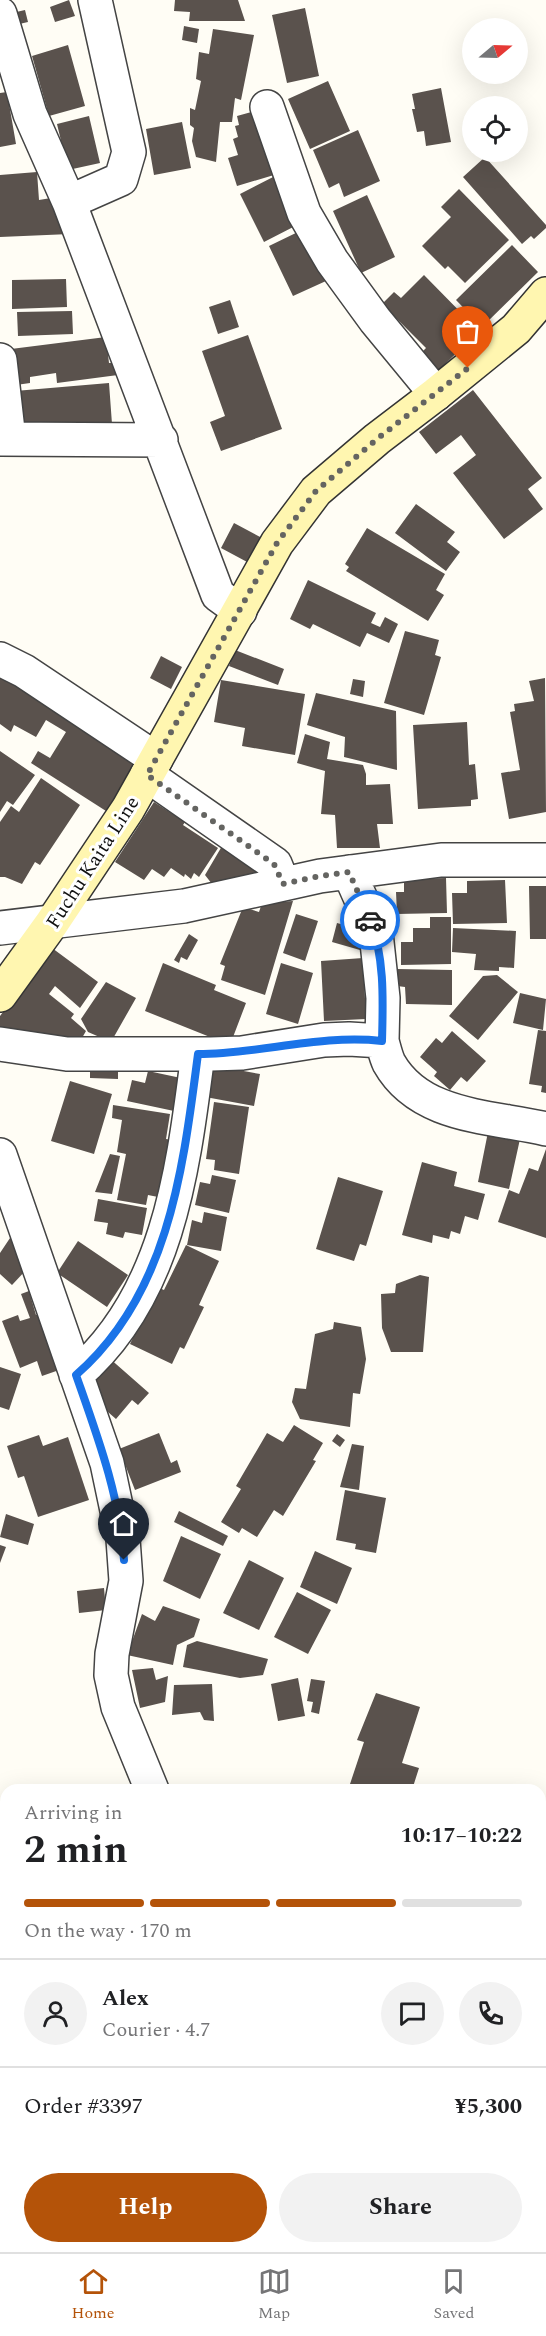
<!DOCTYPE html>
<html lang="en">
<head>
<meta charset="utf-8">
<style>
  body { margin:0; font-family:Spectral,serif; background:#f2f2f2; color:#202124; height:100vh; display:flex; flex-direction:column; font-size:22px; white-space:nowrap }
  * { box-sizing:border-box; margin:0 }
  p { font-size:20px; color:#757577 }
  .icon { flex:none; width:33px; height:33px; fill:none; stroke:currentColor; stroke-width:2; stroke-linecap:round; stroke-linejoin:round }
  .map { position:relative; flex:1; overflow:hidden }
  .side { position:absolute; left:0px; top:1784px; width:546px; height:470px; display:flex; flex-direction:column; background:#fff; border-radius:18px 18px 0 0; box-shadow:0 6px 24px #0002 }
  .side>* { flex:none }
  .needle { width:39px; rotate:71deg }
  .tools { position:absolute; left:462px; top:18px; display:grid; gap:12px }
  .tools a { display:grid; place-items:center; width:66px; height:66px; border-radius:50%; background:#fff; box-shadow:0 6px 24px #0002; font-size:30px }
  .pin { position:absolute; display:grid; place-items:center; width:51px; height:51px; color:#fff; margin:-62px -26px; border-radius:50% 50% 50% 0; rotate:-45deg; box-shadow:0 0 6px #0007 }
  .pin .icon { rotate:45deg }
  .courier { position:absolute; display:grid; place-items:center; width:60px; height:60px; margin:-30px; border:4px solid #1a73e8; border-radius:50%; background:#fff; color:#222; box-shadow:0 2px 8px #0007 }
  .summary em { font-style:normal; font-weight:700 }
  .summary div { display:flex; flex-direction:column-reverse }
  .summary { display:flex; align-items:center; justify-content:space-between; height:102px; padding:0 24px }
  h1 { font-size:39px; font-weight:700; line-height:45px }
  .bar { display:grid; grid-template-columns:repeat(4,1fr); gap:9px 6px; align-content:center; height:72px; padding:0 24px }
  .bar i { height:8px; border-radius:4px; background:#e0e0e0 }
  .bar .on { background:#b45309 }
  .bar p { grid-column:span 4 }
  .line { display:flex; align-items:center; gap:15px; padding:0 24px; border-top:2px solid #e0e0e0 }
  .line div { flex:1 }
  .round { display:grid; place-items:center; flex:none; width:63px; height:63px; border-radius:32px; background:#f2f2f2 }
  .action { display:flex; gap:12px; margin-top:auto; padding:12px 24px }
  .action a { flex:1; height:69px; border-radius:36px; background:#b45309; color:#fff; font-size:24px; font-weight:700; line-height:69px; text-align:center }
  .action a+a { background:#f2f2f2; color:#202124 }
  .tabs { display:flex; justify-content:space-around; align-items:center; height:84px; border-top:2px solid #e0e0e0; background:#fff; font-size:16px; color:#757577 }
  .tabs a { display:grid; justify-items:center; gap:3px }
  .tabs .on { color:#b45309 }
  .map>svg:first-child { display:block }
</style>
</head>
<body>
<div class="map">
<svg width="546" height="2252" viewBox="0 0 546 2252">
  <rect width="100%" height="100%" fill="#fffdf5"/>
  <path fill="#5a524d" d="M69,0L75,16L55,22L50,7Z
    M175,0H238L245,21H189L190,12L174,11Z
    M305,8L319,76L287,83L272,15Z
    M25,10L28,22L15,25L12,13Z
    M184,26L199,29L197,43L182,40Z
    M213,29L254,35L241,100L235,98L232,122H220L216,162L196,157L192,141L194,128L190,125V108L195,110L201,81L196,79L199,52L209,54Z
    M68,45L85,106L49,116L32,56Z
    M328,81L350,131L310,149L288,99Z
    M441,88L451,142L426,146L424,131L417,132L412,109H415L412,94Z
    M7,92L16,144L0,147V93Z
    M255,111L274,175L237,186L228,158L238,155L233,139L238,137L235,126L239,125L237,116Z
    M89,116L100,163L68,170L57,124Z
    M182,122L191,168L154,175L146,129Z
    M358,130L380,181L344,197L339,183L329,188L313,150Z
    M485,157L546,225V228L534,239L531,236L522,244L463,177Z
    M37,172L39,200L51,198L70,234L0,237V175Z
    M277,175L301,223L264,242L240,194Z
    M459,189L509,240L465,283L448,266L445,269L422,246L451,217L441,207Z
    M367,195L395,257L361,273L333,211Z
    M302,230L326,281L293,296L269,246Z
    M512,245L538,272L482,327L456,300Z
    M424,275L479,331L437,372L420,354L426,348L382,304L394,292L401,298Z
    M66,279L67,307L12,309V280Z
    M230,300L239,327L218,334L209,307Z
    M72,311L73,334L18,336L17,312Z
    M248,335L282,429L221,451L210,422L225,416L202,351Z
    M106,337L109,363H117L118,375L57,383L56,373L30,377V383L16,385L11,349Z
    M109,383L112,424L18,431L15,391Z
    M473,390L542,478L528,489L543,509L504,539L453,473L476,455L461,435L436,454L419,432Z
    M416,504L455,532L447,542L460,552L446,571L395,533Z
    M234,523L262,538L249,563L221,548Z
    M367,528L445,574L436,590L444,595L428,621L346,571L349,567L345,564Z
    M308,580L376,613L371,623L380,627L385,617L398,624L389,643L367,633L360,647L313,624L310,629L290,619Z
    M405,631L439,640L435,655L441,657L424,715L384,703Z
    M235,650L284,669L278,685L229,666Z
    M161,656L182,667L171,689L150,678Z
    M0,672L139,760L106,811L31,763L38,751L50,758L66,732L46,720L36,737L14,725L11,732L0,724Z
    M545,678L546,812L509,819L501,773L520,770L510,712L515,711L514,704L534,701L529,681Z
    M353,679L365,681L363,697L350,694Z
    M221,680L305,694L295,755L242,746L245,728L214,722Z
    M316,693L396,711L397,770L344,757L345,737L307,725Z
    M467,722L469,765L475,764L478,799L471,800V806L418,809L413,725Z
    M305,734L330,742L327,759L363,765L366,774V785L390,784L393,824H377L380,848H337L335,815L321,814L325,771L297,763Z
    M0,751L35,775L13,805L7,801L0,812Z
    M41,778L80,805L40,865L35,862L22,884L5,877H0V822L11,806L19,812Z
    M154,802L185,822L183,825L218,848L199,877L194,873L191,879L185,874L184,877L171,868L164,877L152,869L144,880L115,862Z
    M225,841L260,873L212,884L205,875Z
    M446,878L447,913L397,914L396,892H404V879Z
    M505,880L507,923L453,924L452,893H467V881Z
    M529,886H546V939H530Z
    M293,901L265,995L221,980L225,966L220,964L243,907L259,912L262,903Z
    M296,914L318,921L305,961L283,953Z
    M430,917H451V964L401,965V942H413V928H430Z
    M337,923L365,931L360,950L332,942Z
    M453,928L516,931L514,968L499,967V971L474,970L476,954L452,952Z
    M189,934L198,940L187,960L181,957L179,963L174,960Z
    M52,948L98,982L80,1008L55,986L49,994L74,1014L71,1018L86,1031L78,1045L0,1035V1016Z
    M363,958L366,1019L324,1021L321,961Z
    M163,963L216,985L214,990L246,1003L230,1045L145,1011Z
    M281,963L313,973L298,1024L266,1014Z
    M397,969L452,970V1005L406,1004L405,987L397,986Z
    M497,975L518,992L478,1040L449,1016L483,976Z
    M106,982L136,998L111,1042L88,1032L81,1019Z
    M520,993L546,999L543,1030L513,1023Z
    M538,1030L546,1031V1093L541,1092L542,1086L529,1084Z
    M452,1031L486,1061L467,1082L461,1077L450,1090L434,1076L437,1072L420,1057L436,1038L442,1043Z
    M90,1061H118V1079L90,1078Z
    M205,1064L260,1074L254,1106L200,1096Z
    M148,1071L181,1078L174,1111L127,1101L132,1080L145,1083Z
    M70,1081L112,1094L94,1154L51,1141Z
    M214,1102L249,1107L239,1174L214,1170L215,1160L206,1159Z
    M113,1105L170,1114L166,1139L178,1141L168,1199L148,1195L146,1205L117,1200L126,1154L117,1152L122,1120L112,1118Z
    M488,1132L520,1139L509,1189L478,1182Z
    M546,1149V1238L498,1222L509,1190L519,1194L529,1168L538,1171Z
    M110,1154L120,1156L112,1194L95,1192Z
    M422,1162L457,1172L454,1186L485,1194L478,1220L465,1216L460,1234L451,1231L449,1239L433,1235L432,1243L402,1235Z
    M212,1175L236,1180L229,1213L195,1205L200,1182L210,1184Z
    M338,1177L383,1191L366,1246L360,1244L354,1261L316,1249Z
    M98,1199L147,1208L142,1235L125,1232L123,1238L106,1234L108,1223L94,1221Z
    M204,1212L227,1217L221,1251L187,1245L192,1220L202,1223Z
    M14,1232L27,1269L12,1285L0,1274V1253Z
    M78,1241L128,1275L107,1307L57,1273Z
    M186,1245L219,1261L199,1305L204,1307L184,1349L180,1347L172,1364L130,1344L157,1287L164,1290Z
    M420,1275L429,1277L423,1352H391L382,1328L381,1294L395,1293L396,1284Z
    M29,1291L36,1315L41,1313L62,1369L42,1376L37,1361L20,1368L2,1321L18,1315L20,1321L30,1318L21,1294Z
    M334,1322L361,1327L366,1359L360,1394L353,1393L350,1427L300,1419L292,1402L295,1388L306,1389L315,1334L333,1329Z
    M108,1357L149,1393L138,1405L132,1400L116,1419L93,1399L87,1381Z
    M0,1367L21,1374L9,1410L0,1407Z
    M294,1425L323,1443L313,1460L316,1461L283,1516L274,1510L257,1537L242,1528L239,1533L221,1522L241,1489L236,1486L267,1433L283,1442Z
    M159,1433L171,1463L177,1460L181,1472L135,1490L119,1449Z
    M337,1434L345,1440L340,1447L332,1441Z
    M39,1435L43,1446L68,1437L89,1500L38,1517L24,1476L18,1478L7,1446Z
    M352,1444L364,1446L359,1490L340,1487Z
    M345,1490L386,1498L376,1553L355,1549L356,1544L336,1540Z
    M179,1511L228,1536L223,1546L174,1522Z
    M6,1514L34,1524L28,1545L0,1537Z
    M181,1536L221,1554L200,1599L163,1581Z
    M0,1545L6,1547L0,1563Z
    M315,1551L352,1568L337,1604L300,1587Z
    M249,1560L284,1578L259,1630L223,1613Z
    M104,1588L106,1610L79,1613L77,1591Z
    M297,1592L331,1610L308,1654L274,1637Z
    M163,1606L200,1619L194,1637L177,1645L173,1665L127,1655L142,1614L155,1621Z
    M197,1641L268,1659L263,1675L240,1678L183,1667L187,1645Z
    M153,1668L156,1680L168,1676L165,1702L140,1708L132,1670Z
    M298,1678L305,1716L278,1721L271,1684Z
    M311,1679L325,1681L319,1714L311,1712L313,1702L307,1701Z
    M212,1684L214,1721L204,1720L200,1712L172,1715L174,1685Z
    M376,1693L420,1707L402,1763L419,1768L412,1790L393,1788V1790H348L364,1742L357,1740Z
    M540,1913L546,1926V1953L540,1955Z
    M546,1958V2005L540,2008V1960Z
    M540,2039L546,2050V2068L540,2071Z
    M225,2247H290V2252H225Z
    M321,2247H396L395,2252H320Z
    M430,2247H482L484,2252H432Z"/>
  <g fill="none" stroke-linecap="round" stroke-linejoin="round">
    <g stroke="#444" stroke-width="36">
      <path id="minor" d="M0,14L30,114L69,202L218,595L240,611
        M267,107L304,213L332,261L375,320L436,394
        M69,202L121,179L129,152L95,0
        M0,360L9,439
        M0,439L161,440
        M0,659L24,671L156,759
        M147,775L275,864L283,884
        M349,872L376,933L383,998L382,1041
        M0,928L184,906L320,876L441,860H546
        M0,1044L67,1054H211L242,1053L324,1040L349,1039L382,1041C384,1048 386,1057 389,1063C420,1118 491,1116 546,1129
        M0,1155L107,1463L123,1539L126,1581L112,1654L111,1675L118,1707L152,1790
        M76,1375C169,1295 183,1169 198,1054
        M540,1847L546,1841
        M540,2146L546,2155
        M306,2252V2247"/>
    </g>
    <g stroke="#333" stroke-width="36">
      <path id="secondary" d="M0,995L52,923L128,809L277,543L316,491L377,439L436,394L516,329L546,294"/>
    </g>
    <use href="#minor" stroke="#fff" stroke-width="33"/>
    <use href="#secondary" stroke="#fff6b0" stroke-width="33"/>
  </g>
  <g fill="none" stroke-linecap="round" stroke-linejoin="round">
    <path stroke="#646461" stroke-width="6" stroke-dasharray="0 10.8" d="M370,920L349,872L320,876L283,884L274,864L147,775L277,543L316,491L377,439L468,368"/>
    <path stroke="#1a73e8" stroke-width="8" d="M124,1560C120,1496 97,1435 76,1375C169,1294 183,1169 198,1054C260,1054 320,1034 382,1041C383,1002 385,957 370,920"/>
  </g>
  <g text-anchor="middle" stroke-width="6" stroke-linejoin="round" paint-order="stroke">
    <g font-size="20" fill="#111" stroke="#fff">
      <text transform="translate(92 862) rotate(-57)" y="7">Fuchu Kaita Line</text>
    </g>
  </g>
</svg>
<div class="tools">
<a><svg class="needle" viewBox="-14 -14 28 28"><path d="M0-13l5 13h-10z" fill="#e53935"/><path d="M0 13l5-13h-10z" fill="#757577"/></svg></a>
<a><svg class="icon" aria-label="locate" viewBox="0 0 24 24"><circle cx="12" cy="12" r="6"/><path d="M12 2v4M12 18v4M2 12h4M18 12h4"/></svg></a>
</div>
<div class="pin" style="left:468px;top:368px;background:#ea580c"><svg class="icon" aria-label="bag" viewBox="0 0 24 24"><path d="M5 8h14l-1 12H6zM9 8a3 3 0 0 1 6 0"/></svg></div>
<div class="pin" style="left:124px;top:1560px;background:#1f2937"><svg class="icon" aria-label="home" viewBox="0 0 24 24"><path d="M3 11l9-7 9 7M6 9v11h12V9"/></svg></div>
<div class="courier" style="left:370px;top:920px"><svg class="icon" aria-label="car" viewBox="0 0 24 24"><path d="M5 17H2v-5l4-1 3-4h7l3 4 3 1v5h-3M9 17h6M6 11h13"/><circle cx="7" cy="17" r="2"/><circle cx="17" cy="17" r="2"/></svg></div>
<section class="side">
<div class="summary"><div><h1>2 min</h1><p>Arriving in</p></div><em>10:17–10:22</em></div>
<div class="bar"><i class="on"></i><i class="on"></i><i class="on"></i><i></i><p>On the way · 170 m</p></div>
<div class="line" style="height:108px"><a class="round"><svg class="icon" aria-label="person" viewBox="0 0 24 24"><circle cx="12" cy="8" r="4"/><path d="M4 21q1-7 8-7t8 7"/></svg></a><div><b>Alex</b><p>Courier · 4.7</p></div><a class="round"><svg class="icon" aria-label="chat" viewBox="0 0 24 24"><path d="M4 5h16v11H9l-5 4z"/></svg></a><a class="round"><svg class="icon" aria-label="phone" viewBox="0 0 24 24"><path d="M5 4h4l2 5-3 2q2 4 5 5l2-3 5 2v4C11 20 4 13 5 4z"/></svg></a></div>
<div class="line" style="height:78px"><div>Order #3397</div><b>¥5,300</b></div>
<div class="action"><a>Help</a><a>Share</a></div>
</section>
</div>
<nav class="tabs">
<a class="on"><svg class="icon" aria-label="home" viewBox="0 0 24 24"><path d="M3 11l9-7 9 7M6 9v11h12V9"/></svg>Home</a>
<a><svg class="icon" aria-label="map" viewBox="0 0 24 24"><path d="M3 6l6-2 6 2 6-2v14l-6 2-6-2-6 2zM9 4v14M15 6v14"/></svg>Map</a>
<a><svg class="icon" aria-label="saved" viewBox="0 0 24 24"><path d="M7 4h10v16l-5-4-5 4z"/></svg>Saved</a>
</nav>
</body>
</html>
